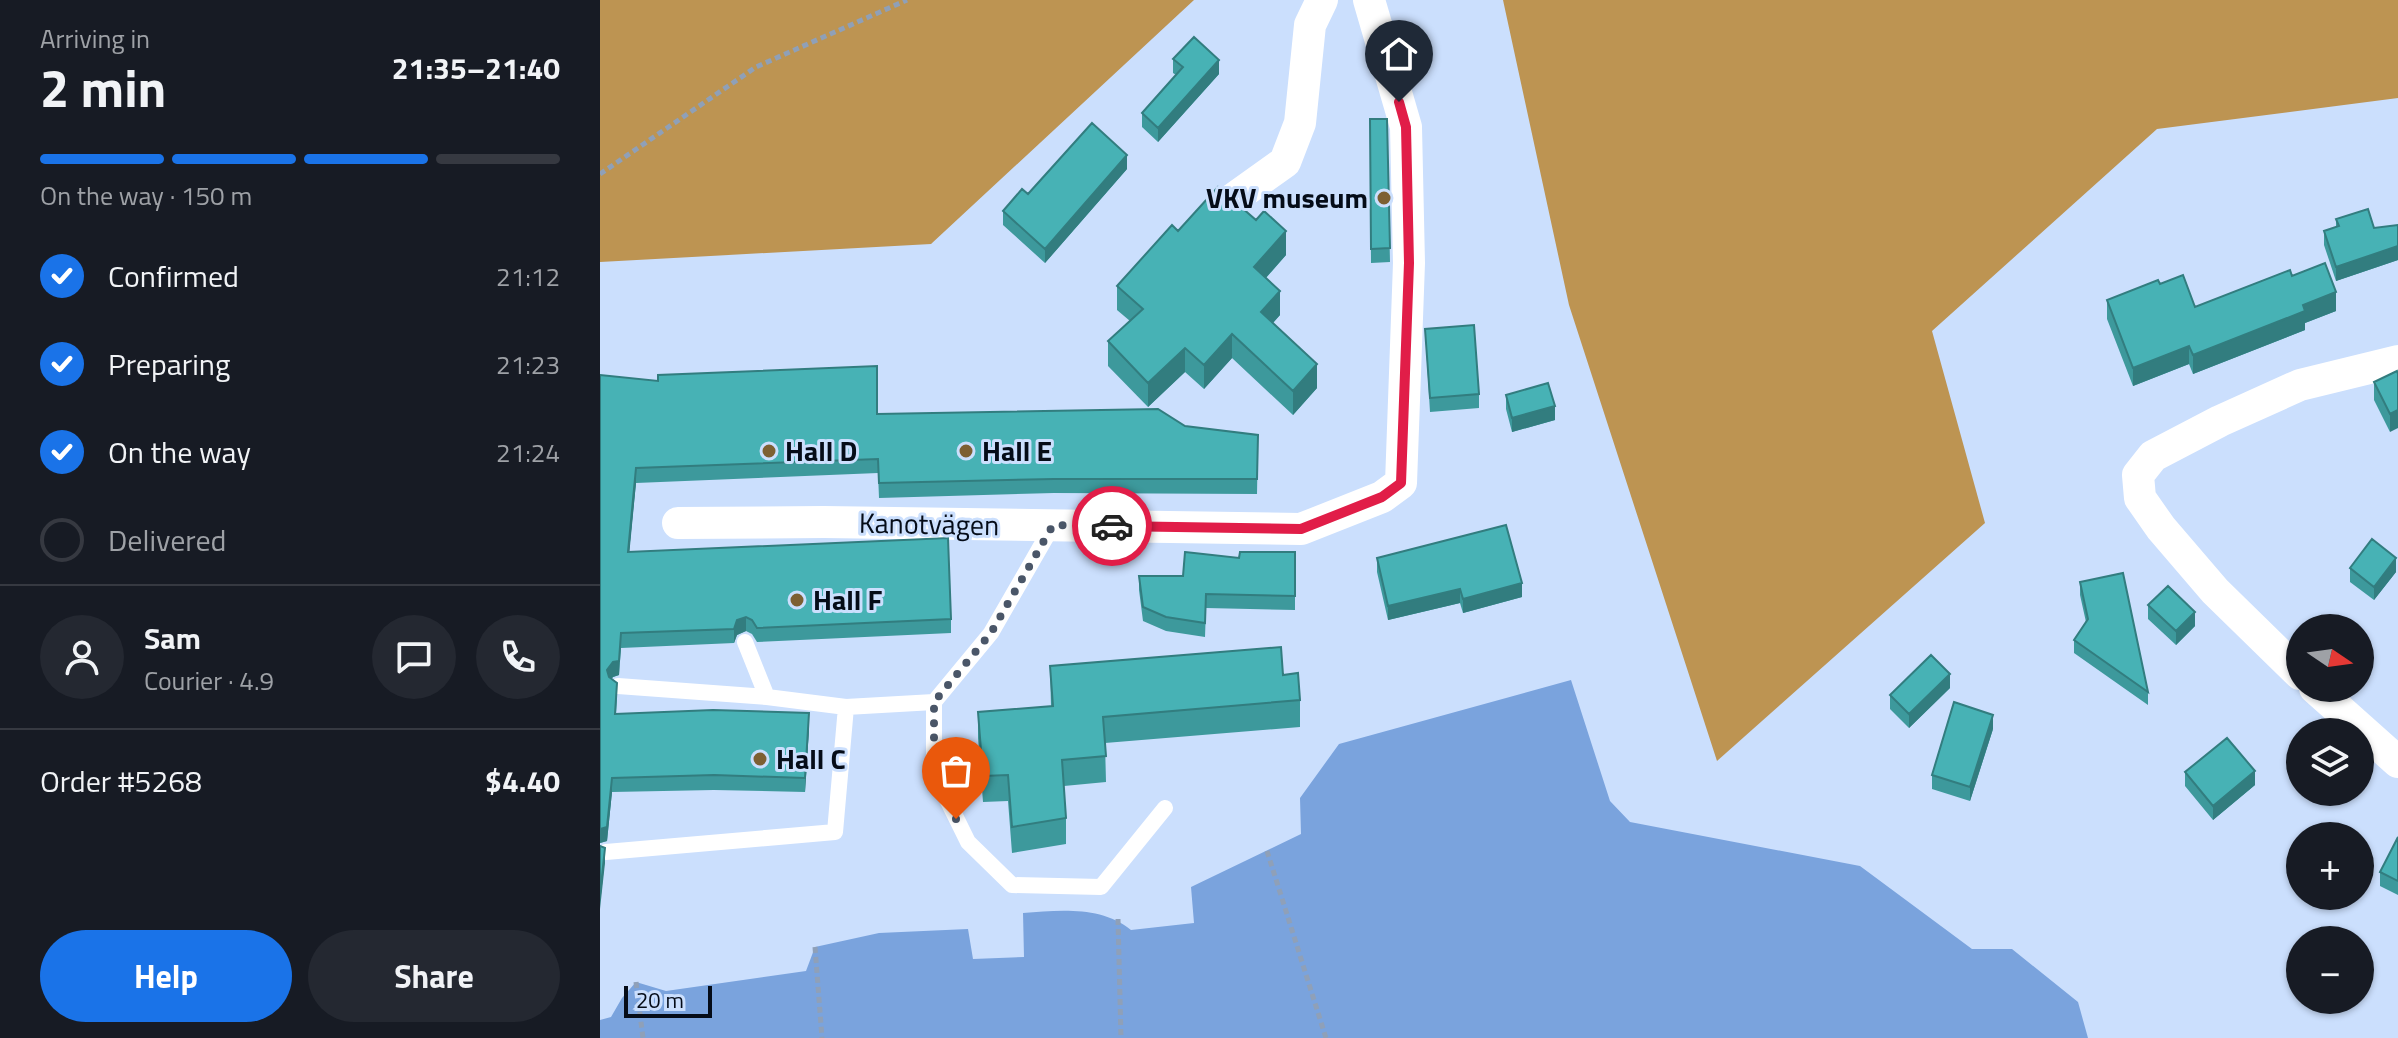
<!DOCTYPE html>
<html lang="en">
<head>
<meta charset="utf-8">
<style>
  body { margin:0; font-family:"Titillium Web",sans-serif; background:#242831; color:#f1f3f6; height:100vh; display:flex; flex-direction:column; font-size:30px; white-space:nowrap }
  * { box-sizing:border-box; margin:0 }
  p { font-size:26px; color:#9ea1a6 }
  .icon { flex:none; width:44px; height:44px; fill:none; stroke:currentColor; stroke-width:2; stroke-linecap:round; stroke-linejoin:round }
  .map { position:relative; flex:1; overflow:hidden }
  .details { display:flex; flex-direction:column; background:#171b24; width:600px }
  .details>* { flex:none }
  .needle { width:52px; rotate:103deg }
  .buttons { position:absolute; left:1686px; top:614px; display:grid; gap:16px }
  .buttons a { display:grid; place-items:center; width:88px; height:88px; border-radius:50%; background:#171b24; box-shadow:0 2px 6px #0004; font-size:40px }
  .scale { position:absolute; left:24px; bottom:20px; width:88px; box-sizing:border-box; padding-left:8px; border:4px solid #050c18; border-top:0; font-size:22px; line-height:28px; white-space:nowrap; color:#050c18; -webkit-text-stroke:6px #cbdffd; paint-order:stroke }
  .pin { position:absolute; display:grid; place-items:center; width:68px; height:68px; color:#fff; margin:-82px -34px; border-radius:50% 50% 50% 0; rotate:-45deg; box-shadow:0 0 8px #0007 }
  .pin .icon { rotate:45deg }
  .courier { position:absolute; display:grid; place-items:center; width:80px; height:80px; margin:-40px; border:6px solid #e11d48; border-radius:50%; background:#fff; color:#222; box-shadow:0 2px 10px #0007 }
  .summary em { font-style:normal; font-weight:700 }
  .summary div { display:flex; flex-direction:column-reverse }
  .summary { display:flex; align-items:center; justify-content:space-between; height:136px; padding:0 40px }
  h1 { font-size:52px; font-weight:700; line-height:60px }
  .bar { display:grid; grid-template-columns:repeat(4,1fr); gap:12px 8px; align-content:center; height:96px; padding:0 40px }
  .bar i { height:10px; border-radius:6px; background:#363941 }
  .bar .on { background:#1a73e8 }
  .bar p { grid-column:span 4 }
  .line { display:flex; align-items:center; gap:20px; padding:0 40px; border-top:2px solid #363941 }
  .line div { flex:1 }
  .round { display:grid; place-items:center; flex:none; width:84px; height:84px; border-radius:42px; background:#242831 }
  ol { padding:0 40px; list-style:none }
  li { display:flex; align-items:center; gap:24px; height:88px }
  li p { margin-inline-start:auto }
  li .icon { padding:8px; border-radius:50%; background:#1a73e8; color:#fff; stroke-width:4 }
  li:last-child { color:#9ea1a6 }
  li i { width:44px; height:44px; border:4px solid #363941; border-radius:50% }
  .action { display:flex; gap:16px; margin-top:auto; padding:16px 40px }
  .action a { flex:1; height:92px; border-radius:48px; background:#1a73e8; color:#fff; font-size:32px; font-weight:700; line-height:92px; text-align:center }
  .action a+a { background:#242831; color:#f1f3f6 }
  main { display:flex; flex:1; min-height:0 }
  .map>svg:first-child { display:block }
</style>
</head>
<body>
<main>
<section class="details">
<div class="summary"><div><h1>2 min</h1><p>Arriving in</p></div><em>21:35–21:40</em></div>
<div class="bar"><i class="on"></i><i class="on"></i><i class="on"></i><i></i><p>On the way · 150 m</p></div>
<ol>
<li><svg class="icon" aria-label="check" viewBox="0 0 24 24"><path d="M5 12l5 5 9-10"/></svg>Confirmed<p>21:12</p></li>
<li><svg class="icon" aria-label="check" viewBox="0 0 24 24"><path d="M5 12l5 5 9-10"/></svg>Preparing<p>21:23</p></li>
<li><svg class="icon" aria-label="check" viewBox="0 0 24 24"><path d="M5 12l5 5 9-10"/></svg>On the way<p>21:24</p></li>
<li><i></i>Delivered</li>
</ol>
<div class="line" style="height:144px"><a class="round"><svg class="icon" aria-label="person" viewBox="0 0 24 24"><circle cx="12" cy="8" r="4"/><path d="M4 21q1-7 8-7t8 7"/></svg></a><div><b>Sam</b><p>Courier · 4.9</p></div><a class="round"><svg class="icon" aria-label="chat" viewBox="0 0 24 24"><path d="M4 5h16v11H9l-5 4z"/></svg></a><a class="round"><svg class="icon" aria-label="phone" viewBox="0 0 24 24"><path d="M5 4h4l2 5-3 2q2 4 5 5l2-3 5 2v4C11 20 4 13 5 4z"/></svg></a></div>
<div class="line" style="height:104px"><div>Order #5268</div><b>$4.40</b></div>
<div class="action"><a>Help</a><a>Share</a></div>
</section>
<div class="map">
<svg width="1798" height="1038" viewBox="0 0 1798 1038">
  <rect width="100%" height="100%" fill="#cbdffd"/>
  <path fill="#bd9452" d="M0,0H594L331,244L0,262Z
    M903,0H1798V98L1557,129L1332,331L1385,523L1117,761L969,305Z"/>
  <path fill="#7aa3dd" d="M971,680L1010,801L1030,822L1260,866L1372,949H1412L1478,1002L1488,1038H0V1020L11,1017L22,998L36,982L66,991L206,971L215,947L279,933L368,929L373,959L424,957L423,913C460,910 502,906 531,930L594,923L591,887L701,834L700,798L739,744Z"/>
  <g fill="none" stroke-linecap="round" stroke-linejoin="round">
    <path stroke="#8fa0b8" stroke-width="5" stroke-dasharray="6 4" stroke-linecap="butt" d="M0,174L156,67L307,0
      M667,851L726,1038
      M518,919L521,1038
      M215,947L222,1038
      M36,982L43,1038"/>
    <path stroke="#fff" stroke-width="16" d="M145,642L167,697
      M18,686L167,697L246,707
      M334,702V773L368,842L412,885L501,887L565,808
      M6,852L235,832L246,707L334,702L391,633L453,525"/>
    <path stroke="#fff" stroke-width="32" d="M633,199L685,162L700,123L710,25L722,0
      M78,523L224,522L701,529L782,497L801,483L809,263L806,127L769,0
      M1700,674L1615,591L1561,528L1540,498L1538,475L1553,456L1620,421L1700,385L1798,361
      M1715,688L1798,762"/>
  </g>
  <path fill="#3d999c" d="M573,59L619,74L558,142L542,127V113L576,75L573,73Z
    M770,119H787L790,262L771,263Z
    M527,169L445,263L403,225V211L428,194Z
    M1736,219L1774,228L1798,225V260L1736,281L1724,245V231L1736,227Z
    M578,231L686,255L666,278L680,315L673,323L717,388L693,415L632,358L604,389L585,372L548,407L508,366V341L530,321L517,310V286Z
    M1692,276L1736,311L1705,323V330L1593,374L1589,364L1533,386L1507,319V300L1595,307Z
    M825,329L879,394V408L830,412Z
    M1797,371L1790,432L1774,400V382Z
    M0,375L277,414L585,426L658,435L657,494L454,493L279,498L278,473L36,483L29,552L351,619V633L157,642L152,634L146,631L137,635L134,643L21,648L19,675L13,677L11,679L17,697L16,714L209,728L205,792L114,790L12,792L7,841L0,843Z
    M906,395L955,420L912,432L906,409Z
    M695,552V610L606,608L605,637L566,631L543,621L539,590V576H583L639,558Z
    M777,558L922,597L863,613L860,603L788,620L777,572Z
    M1750,568L1796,572L1774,600L1750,582Z
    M1480,582L1548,692V705L1474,653V640L1486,622L1480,595Z
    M1548,605L1595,626L1576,645L1548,619Z
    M450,666L683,675L700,700V727L505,743L506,782L464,786L466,818V844L412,853L408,801L383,802L378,738V712L451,706Z
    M1350,688L1309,728L1290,709V695Z
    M1393,729L1370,801L1332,789V775Z
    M1585,772L1655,785L1613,820L1585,786Z
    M1798,837V895L1780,886V872Z"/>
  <path fill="#327d7f" d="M619,60V74L558,142V128Z
    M527,155V169L445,263V249Z
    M686,231V255L654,291V267Z
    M1798,246V260L1736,281V267Z
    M680,291V315L661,336V312Z
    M1736,292V311L1705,323V330L1593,374V355L1703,305Z
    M632,334V358L604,389V365Z
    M1589,346V364L1533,386V368Z
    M585,348V372L548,407V383Z
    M717,364V388L693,415V391Z
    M955,406V420L912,432V418Z
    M1798,410V428L1790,432V414Z
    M36,468V483L28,567V552Z
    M1796,558V572L1774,600V587Z
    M922,583V597L863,613V599Z
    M860,589V603L788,620V606Z
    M1595,612V626L1576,645V631Z
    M146,617V631L137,635L134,643V629L137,620Z
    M21,633L19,675L13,677L7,684V670Z
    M1350,674V688L1309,728V714Z
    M209,713V728L205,792V778Z
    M1393,715V729L1370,801V787Z
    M1655,771V785L1613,820V806Z
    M12,778V792L7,841L0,843V829Z
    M5,848V863L0,909V895Z"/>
  <path fill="#47b2b5" stroke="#327d7f" stroke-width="2" d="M594,37L619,60L558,128L542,113L583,67L573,59Z
    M770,119H787L790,248L771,249Z
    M492,123L527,155L445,249L403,211L422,189L428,194Z
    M618,187L656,220L664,211L686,231L654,267L680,291L661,312L717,364L693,391L632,334L604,365L585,348L548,383L508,341L543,309L517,286L572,225L578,231Z
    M1768,209L1774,228L1798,225V246L1736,267L1724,231L1739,226L1736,219Z
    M1725,263L1736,292L1703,305L1705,311L1593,355L1589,346L1533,368L1507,300L1558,280L1560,284L1583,275L1595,307L1690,270L1692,276Z
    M874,325L879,394L830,398L825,329Z
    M277,366V414L558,409L585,426L658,435L657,479H454L279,483L278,459L36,468L28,552L348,538L351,619L157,628L152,620L146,617L137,620L134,629L21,633L19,661L13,662L7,670L9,677L17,683L15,714L113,710L209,713L205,778L114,775L12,778L7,827L0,829V375L58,381V375Z
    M1797,371L1798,374V410L1790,414L1774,382Z
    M948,383L955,406L912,418L906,395Z
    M906,525L922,583L863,599L860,589L788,606L777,558Z
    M1772,539L1796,558L1774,587L1750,568Z
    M585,552L639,558L640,552H695V596L606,594L605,623L566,617L543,607L539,576H583Z
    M1523,573L1548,692L1474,640L1488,619L1480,582Z
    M1568,586L1595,612L1576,631L1548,605Z
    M681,647L683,675L698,673L700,700L503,717L506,756L462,760L466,818L412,827L408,775L383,776L378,712L453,706L450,666Z
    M1331,655L1350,674L1309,714L1290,695Z
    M1354,702L1393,715L1370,787L1332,775Z
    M1627,738L1655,771L1613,806L1585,772Z
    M1798,837V881L1780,872Z
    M0,846L5,848L0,895Z"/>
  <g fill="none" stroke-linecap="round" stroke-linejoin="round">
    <path stroke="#4a5668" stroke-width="8" stroke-dasharray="0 14.4" d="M356,819L334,773V702L391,633L453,525L512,526"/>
    <path stroke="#e11d48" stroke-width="10" d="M512,526L701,529L782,497L801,483L809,263L806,127L799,102"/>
  </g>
  <g fill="#7d6033" stroke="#cbdffd" stroke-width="3">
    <circle cx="784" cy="198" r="8"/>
    <circle cx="169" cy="451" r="8"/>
    <circle cx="366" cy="451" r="8"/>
    <circle cx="197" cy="600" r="8"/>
    <circle cx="160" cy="759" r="8"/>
  </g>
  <g text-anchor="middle" stroke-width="6" stroke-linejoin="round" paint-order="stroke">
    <g font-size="28" font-weight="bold" fill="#050c18" stroke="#cbdffd" text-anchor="start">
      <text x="768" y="208" text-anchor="end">VKV museum</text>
      <text x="185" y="461">Hall D</text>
      <text x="382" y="461">Hall E</text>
      <text x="213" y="610">Hall F</text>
      <text x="176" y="769">Hall C</text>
    </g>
    <g font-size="28" fill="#050c18" stroke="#cbdffd">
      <text transform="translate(329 524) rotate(1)" y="10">Kanotvägen</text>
    </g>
  </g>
</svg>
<div class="buttons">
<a><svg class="needle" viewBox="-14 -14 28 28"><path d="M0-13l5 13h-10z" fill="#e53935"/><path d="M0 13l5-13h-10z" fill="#9ea1a6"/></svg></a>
<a><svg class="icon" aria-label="layers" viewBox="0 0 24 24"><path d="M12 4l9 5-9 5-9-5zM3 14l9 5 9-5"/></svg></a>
<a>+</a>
<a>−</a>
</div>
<div class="scale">20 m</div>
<div class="pin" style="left:356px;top:819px;background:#ea580c"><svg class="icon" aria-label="bag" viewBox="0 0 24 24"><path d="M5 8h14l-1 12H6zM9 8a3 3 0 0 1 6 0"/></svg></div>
<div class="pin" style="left:799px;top:102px;background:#1f2937"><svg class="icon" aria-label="home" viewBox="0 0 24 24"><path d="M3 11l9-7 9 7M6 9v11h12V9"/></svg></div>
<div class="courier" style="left:512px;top:526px"><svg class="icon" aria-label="car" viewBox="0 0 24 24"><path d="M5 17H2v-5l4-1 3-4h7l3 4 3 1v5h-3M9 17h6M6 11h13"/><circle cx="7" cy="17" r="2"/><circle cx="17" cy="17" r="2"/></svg></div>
</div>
</main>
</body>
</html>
